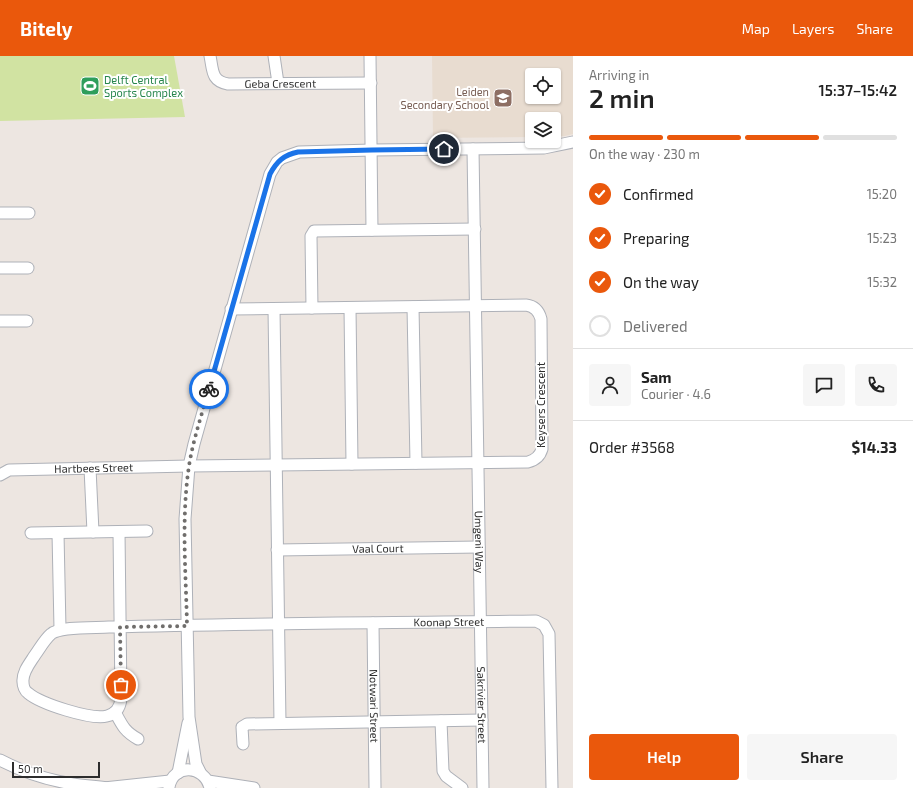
<!DOCTYPE html>
<html lang="en">
<head>
<meta charset="utf-8">
<style>
  body { margin:0; font-family:"Exo 2",sans-serif; background:#f6f6f6; color:#222; height:100vh; display:flex; flex-direction:column; font-size:15px; white-space:nowrap }
  * { box-sizing:border-box; margin:0 }
  p { font-size:13px; color:#767676 }
  .icon { flex:none; width:22px; height:22px; fill:none; stroke:currentColor; stroke-width:2; stroke-linecap:round; stroke-linejoin:round }
  .map { position:relative; flex:1; overflow:hidden }
  .sheet { display:flex; flex-direction:column; background:#fff; width:340px }
  .sheet>* { flex:none }
  .fabs { position:absolute; left:525px; top:12px; display:grid; gap:8px }
  .fabs a { display:grid; place-items:center; width:36px; height:36px; border-radius:4px; background:#fff; box-shadow:0 1px 3px #0004; font-size:20px }
  .scale { position:absolute; left:12px; bottom:10px; width:88px; box-sizing:border-box; padding-left:4px; border:2px solid #2d2d2d; border-top:0; font-size:11px; line-height:14px; white-space:nowrap; color:#2d2d2d; -webkit-text-stroke:3px #fff; paint-order:stroke }
  .pin { position:absolute; display:grid; place-items:center; width:34px; height:34px; color:#fff; margin:-17px; border:2px solid #fff; border-radius:50%; box-shadow:0 1px 4px #0007 }
  .courier { position:absolute; display:grid; place-items:center; width:40px; height:40px; margin:-20px; border:3px solid #1a73e8; border-radius:50%; background:#fff; color:#222; box-shadow:0 1px 5px #0007 }
  .headline em { font-style:normal; font-weight:600 }
  .headline div { display:flex; flex-direction:column-reverse }
  .headline { display:flex; align-items:center; justify-content:space-between; height:68px; padding:0 16px }
  h1 { font-size:26px; font-weight:600; line-height:30px }
  .bar { display:grid; grid-template-columns:repeat(4,1fr); gap:6px 4px; align-content:center; height:48px; padding:0 16px }
  .bar i { height:5px; border-radius:3px; background:#e0e0e0 }
  .bar .on { background:#ea580c }
  .bar p { grid-column:span 4 }
  .line { display:flex; align-items:center; gap:10px; padding:0 16px; border-top:1px solid #e0e0e0 }
  .line div { flex:1 }
  .round { display:grid; place-items:center; flex:none; width:42px; height:42px; border-radius:4px; background:#f6f6f6 }
  ol { padding:0 16px; list-style:none }
  li { display:flex; align-items:center; gap:12px; height:44px }
  li p { margin-inline-start:auto }
  li .icon { padding:4px; border-radius:50%; background:#ea580c; color:#fff; stroke-width:4 }
  li:last-child { color:#767676 }
  li i { width:22px; height:22px; border:2px solid #e0e0e0; border-radius:50% }
  .primary-button { display:flex; gap:8px; margin-top:auto; padding:8px 16px }
  .primary-button a { flex:1; height:46px; border-radius:4px; background:#ea580c; color:#fff; font-size:16px; font-weight:600; line-height:46px; text-align:center }
  .primary-button a+a { background:#f6f6f6; color:#222 }
  header { display:flex; align-items:center; gap:24px; box-sizing:border-box; height:56px; padding:0 20px; background:#ea580c; color:#fff }
  header strong { font-size:19px }
  nav { display:flex; gap:22px; margin-inline-start:auto; font-size:14px }
  main { display:flex; flex:1; min-height:0 }
  .map>svg:first-child { display:block }
</style>
</head>
<body>
<header>
<strong>Bitely</strong>
<nav><a>Map</a><a>Layers</a><a>Share</a></nav>
</header>
<main>
<div class="map">
<svg width="573" height="732" viewBox="0 0 573 732">
  <rect width="100%" height="100%" fill="#ede6e1"/>
  <path fill="#e8dcd0" fill-rule="evenodd" d="M432,0H573V78L565,80H554V63H532V81L433,82ZM532,19H554V41H532Z"/>
  <path fill="#d1e3a2" d="M0,0H174L185,61L0,65Z"/>
  <g fill="none" stroke-linecap="round" stroke-linejoin="round">
    <g stroke="#aeb1b8" stroke-width="13">
      <g id="minor">
        <path id="s1" d="M210,0C213,14 211,25 228,28L371,27"/>
        <path d="M274,0L278,27"/>
        <path d="M370,0L372,174"/>
        <path id="s2" d="M473,93L483,732"/>
        <path d="M0,157H29"/>
        <path d="M0,212H28"/>
        <path d="M413,251L416,407"/>
        <path d="M312,252L311,180L314,175L475,173"/>
        <path d="M350,252L352,408"/>
        <path d="M274,253L280,667"/>
        <path d="M0,265H27"/>
        <path d="M90,412L93,476"/>
        <path id="s3" d="M0,419L9,414L189,410L528,406C536,404 540,400 542,393L541,263C539,255 534,250 526,249L231,253"/>
        <path id="s4" d="M119,476L121,643C120,651 116,658 107,660C91,664 41,648 28,637C25,635 23,630 23,626C22,616 30,607 35,599C40,592 45,583 51,578C60,570 96,572 109,571C251,567 394,567 536,565L544,569L549,578L552,732"/>
        <path d="M31,477L147,475"/>
        <path d="M58,477L60,573"/>
        <path id="s5" d="M277,494L479,491"/>
        <path id="s6" d="M373,567L375,732"/>
        <path d="M115,656C122,669 124,675 138,683"/>
        <path d="M441,665L443,715L446,720L462,732"/>
        <path d="M243,688L242,671L247,668L482,664"/>
        <path d="M0,704C23,716 47,724 73,728C84,730 96,730 107,732"/>
        <path d="M200,716L196,708L189,661L185,463L189,410L194,388L270,118L277,106L282,102L299,96L372,94L544,92L573,86"/>
        <path d="M178,717L188,667"/>
        <path d="M208,725L254,732"/>
        <path d="M169,731C173,707 205,709 210,732"/>
        <path d="M104,732L170,725"/>
      </g>
    </g>
    <use href="#minor" stroke="#fff" stroke-width="11"/>
  </g>
  <g fill="none" stroke-linecap="round" stroke-linejoin="round">
    <path stroke="#706e6c" stroke-width="4" stroke-dasharray="0 7.2" d="M121,629L120,571L187,570C186,517 181,463 189,410C193,384 202,358 209,333"/>
    <path stroke="#1a73e8" stroke-width="5" d="M209,333L270,118C277,105 284,99 298,96L372,94L444,93"/>
  </g>
  <defs>
    <g id="stadium-square" transform="scale(1)"><rect x="-9" y="-9" width="18" height="18" rx="4" fill="#2e9e5b" stroke="#fff"/><path d="M0-5a6.5 5 0 1 0 0 10a6.5 5 0 1 0 0-10ZM-3.5-1.8h7v3.6h-7Z" fill="#fff"/></g>
    <g id="school-square" transform="scale(1)"><rect x="-9" y="-9" width="18" height="18" rx="4" fill="#8d6e63" stroke="#fff"/><path d="M0-5L7-2L0 1L-7-2ZM-4 1L0 2.5L4 1V4Q0 6-4 4Z" fill="#fff"/></g>
  </defs>
  <g fill-rule="evenodd">
    <use href="#stadium-square" x="90" y="30"/>
    <use href="#school-square" x="503" y="42"/>
  </g>
  <g text-anchor="middle" stroke-width="4" stroke-linejoin="round" paint-order="stroke">
    <g font-size="11" fill="#27864d" stroke="#fff" text-anchor="start">
      <text x="104" y="28">Delft Central<tspan x="104" dy="13">Sports Complex</tspan></text>
    </g>
    <g font-size="11" fill="#2d2d2d" stroke="#fff">
      <text dy="4" stroke="none"><textPath href="#s1" startOffset="89">Geba Crescent</textPath></text>
      <text transform="translate(541 349) rotate(-90)" y="4">Keysers Crescent</text>
      <text dy="4" stroke="none"><textPath href="#s3" startOffset="95">Hartbees Street</textPath></text>
      <text dy="4" stroke="none"><textPath href="#s2" startOffset="393">Umgeni Way</textPath></text>
      <text dy="4" stroke="none"><textPath href="#s5" startOffset="101">Vaal Court</textPath></text>
      <text dy="4" stroke="none"><textPath href="#s4" startOffset="742">Koonap Street</textPath></text>
      <text dy="4" stroke="none"><textPath href="#s2" startOffset="556">Sakrivier Street</textPath></text>
      <text dy="4" stroke="none"><textPath href="#s6" startOffset="83">Notwari Street</textPath></text>
    </g>
    <g font-size="11" fill="#785e54" stroke="#fff" text-anchor="end">
      <text x="489" y="40">Leiden<tspan x="489" dy="13">Secondary School</tspan></text>
    </g>
  </g>
</svg>
<div class="fabs">
<a><svg class="icon" aria-label="locate" viewBox="0 0 24 24"><circle cx="12" cy="12" r="6"/><path d="M12 2v4M12 18v4M2 12h4M18 12h4"/></svg></a>
<a><svg class="icon" aria-label="layers" viewBox="0 0 24 24"><path d="M12 4l9 5-9 5-9-5zM3 14l9 5 9-5"/></svg></a>
</div>
<div class="scale">50 m</div>
<div class="pin" style="left:121px;top:629px;background:#ea580c"><svg class="icon" aria-label="bag" viewBox="0 0 24 24"><path d="M5 8h14l-1 12H6zM9 8a3 3 0 0 1 6 0"/></svg></div>
<div class="pin" style="left:444px;top:93px;background:#1f2937"><svg class="icon" aria-label="home" viewBox="0 0 24 24"><path d="M3 11l9-7 9 7M6 9v11h12V9"/></svg></div>
<div class="courier" style="left:209px;top:333px"><svg class="icon" aria-label="bike" viewBox="0 0 24 24"><circle cx="6" cy="16" r="4"/><circle cx="18" cy="16" r="4"/><path d="M6 16l4-8h5l3 8M10 8l3 8H6M13 5h3"/></svg></div>
</div>
<section class="sheet">
<div class="headline"><div><h1>2 min</h1><p>Arriving in</p></div><em>15:37–15:42</em></div>
<div class="bar"><i class="on"></i><i class="on"></i><i class="on"></i><i></i><p>On the way · 230 m</p></div>
<ol>
<li><svg class="icon" aria-label="check" viewBox="0 0 24 24"><path d="M5 12l5 5 9-10"/></svg>Confirmed<p>15:20</p></li>
<li><svg class="icon" aria-label="check" viewBox="0 0 24 24"><path d="M5 12l5 5 9-10"/></svg>Preparing<p>15:23</p></li>
<li><svg class="icon" aria-label="check" viewBox="0 0 24 24"><path d="M5 12l5 5 9-10"/></svg>On the way<p>15:32</p></li>
<li><i></i>Delivered</li>
</ol>
<div class="line" style="height:72px"><a class="round"><svg class="icon" aria-label="person" viewBox="0 0 24 24"><circle cx="12" cy="8" r="4"/><path d="M4 21q1-7 8-7t8 7"/></svg></a><div><b>Sam</b><p>Courier · 4.6</p></div><a class="round"><svg class="icon" aria-label="chat" viewBox="0 0 24 24"><path d="M4 5h16v11H9l-5 4z"/></svg></a><a class="round"><svg class="icon" aria-label="phone" viewBox="0 0 24 24"><path d="M5 4h4l2 5-3 2q2 4 5 5l2-3 5 2v4C11 20 4 13 5 4z"/></svg></a></div>
<div class="line" style="height:52px"><div>Order #3568</div><b>$14.33</b></div>
<div class="primary-button"><a>Help</a><a>Share</a></div>
</section>
</main>
</body>
</html>
